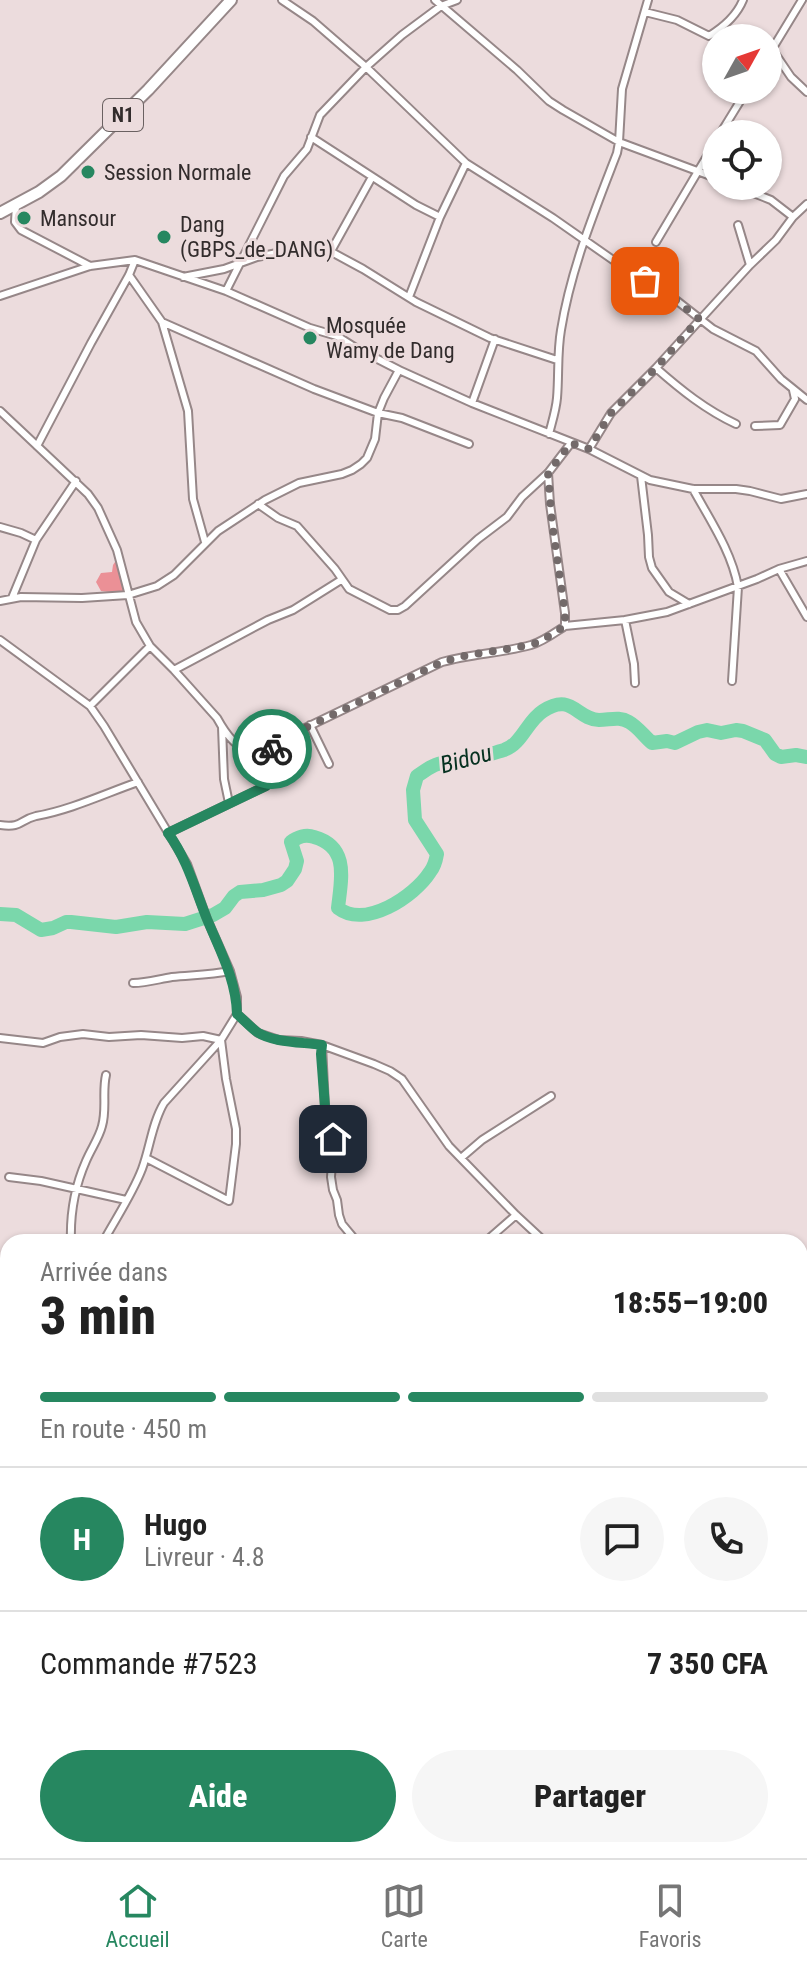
<!DOCTYPE html>
<html lang="fr">
<head>
<meta charset="utf-8">
<style>
  body { margin:0; font-family:"Roboto Condensed",sans-serif; background:#f6f6f6; color:#222; height:100vh; display:flex; flex-direction:column; font-size:30px; white-space:nowrap }
  * { box-sizing:border-box; margin:0 }
  p { font-size:26px; color:#767676 }
  .icon { flex:none; width:44px; height:44px; fill:none; stroke:currentColor; stroke-width:2; stroke-linecap:round; stroke-linejoin:round }
  .map { position:relative; flex:1; overflow:hidden }
  .drawer { position:absolute; left:0px; top:1234px; width:808px; height:624px; display:flex; flex-direction:column; background:#fff; border-radius:24px 24px 0 0; box-shadow:0 2px 6px #0004 }
  .drawer>* { flex:none }
  .needle { width:52px; rotate:50deg }
  .controls { position:absolute; left:702px; top:24px; display:grid; gap:16px }
  .controls a { display:grid; place-items:center; width:80px; height:80px; border-radius:50%; background:#fff; box-shadow:0 2px 6px #0004; font-size:40px }
  .pin { position:absolute; display:grid; place-items:center; width:68px; height:68px; color:#fff; margin:-34px; border-radius:16px; box-shadow:0 4px 12px #0006 }
  .courier { position:absolute; display:grid; place-items:center; width:80px; height:80px; margin:-40px; border:6px solid #268760; border-radius:50%; background:#fff; color:#222; box-shadow:0 2px 10px #0007 }
  .overview em { font-style:normal; font-weight:800 }
  .overview div { display:flex; flex-direction:column-reverse }
  .overview { display:flex; align-items:center; justify-content:space-between; height:136px; padding:0 40px }
  h1 { font-size:52px; font-weight:800; line-height:60px }
  .bar { display:grid; grid-template-columns:repeat(4,1fr); gap:12px 8px; align-content:center; height:96px; padding:0 40px }
  .bar i { height:10px; border-radius:6px; background:#e0e0e0 }
  .bar .selected { background:#268760 }
  .bar p { grid-column:span 4 }
  .line { display:flex; align-items:center; gap:20px; padding:0 40px; border-top:2px solid #e0e0e0 }
  .line div { flex:1 }
  .round { display:grid; place-items:center; flex:none; width:84px; height:84px; border-radius:42px; background:#f6f6f6 }
  .action { display:flex; gap:16px; margin-top:auto; padding:16px 40px }
  .action a { flex:1; height:92px; border-radius:48px; background:#268760; color:#fff; font-size:32px; font-weight:800; line-height:92px; text-align:center }
  .action a+a { background:#f6f6f6; color:#222 }
  .dock { display:flex; justify-content:space-around; align-items:center; height:112px; border-top:2px solid #e0e0e0; background:#fff; font-size:22px; color:#767676 }
  .dock a { display:grid; justify-items:center; gap:4px }
  .dock .selected { color:#268760 }
  .map>svg:first-child { display:block }
</style>
</head>
<body>
<div class="map">
<svg width="807" height="1858" viewBox="0 0 807 1858">
  <rect width="100%" height="100%" fill="#ecdcdd"/>
  <path fill="#eb9096" d="M115,562L120,564L121,572L119,575L125,584V591L119,593L101,591L96,582L101,573L112,572L113,565Z"/>
  <g fill="none" stroke-linecap="round" stroke-linejoin="round">
    <path stroke="#7ad7ab" stroke-width="14" d="M0,914L16,915L41,930L53,928L66,922H71L116,927L147,922L185,924L213,915L225,908L234,896L240,892L263,890L281,885L287,881L295,869L297,861L291,842C297,837 306,834 314,837C350,847 341,880 338,908C365,929 414,897 430,872C434,867 436,860 437,854L415,820L413,790L417,776C424,772 430,766 438,764C449,760 458,763 469,760C480,758 493,753 504,750C522,744 527,721 543,711C572,692 576,719 599,720C610,720 619,716 629,722C638,727 644,736 652,743L667,741L675,743L698,732L707,730L721,733L736,730L743,731L765,740L775,754L781,757L796,755L807,757
      M0,1804H8
      M26,1850V1858"/>
    <g stroke="#968788" stroke-width="10">
      <path id="minor" d="M282,0L313,21L366,67L466,163L553,218L623,267L676,300L713,329L756,351L781,379L807,400
        M435,0L517,70L549,101L563,110L619,142L716,178
        M645,12L677,20L709,36C722,28 737,15 743,0
        M772,49L791,77L807,92
        M768,56L802,0
        M720,134L747,90
        M311,137L416,205L440,217
        M736,186L771,200L793,217
        M16,204L15,222L21,230L90,266
        M738,225L750,265
        M656,242L716,141
        M331,251L372,177
        M129,275L162,322L188,411L193,499L205,542
        M183,277L224,269L257,257L277,253L315,248L326,249L363,269L416,302L490,338L557,360
        M226,291L284,176L307,149L320,115L366,67L402,35L441,6L457,0
        M0,296L90,266L135,260L226,291L310,328L337,336L356,348L399,370L472,403L589,449L650,480L693,489H736L750,491L781,499L807,494
        M409,297L440,217L466,163
        M162,322L314,389L378,413L402,418L469,444
        M656,368C681,390 706,410 736,424
        M472,403L495,339
        M0,411L88,494L98,508L117,550L136,622L150,646L174,670L268,620L293,610L341,580
        M755,426L780,425L795,399L793,390
        M549,434C552,422 556,410 557,398C559,375 557,353 561,330C571,268 595,210 617,153L619,142L622,89L648,0
        M37,446L91,343L129,275L135,260
        M589,449L611,413L656,368L750,265L776,240L793,217L807,204
        M641,476L648,535L649,557L652,568L669,592L689,604
        M693,489C710,520 732,552 738,587L732,681
        M258,504L278,518L297,526L335,569L349,589L390,610H398L405,606L478,539L507,517L522,497L548,473L571,443
        M0,527L21,533L36,540
        M779,569L807,561
        M12,598L36,540L76,481
        M0,601L21,597L82,598L128,595L157,586L174,575L218,531L265,500L299,483L342,474L352,470L361,464L367,458L375,439L378,413L384,398L399,370
        M625,620L634,664L635,683
        M565,626L625,620L667,612L757,579L779,569L807,617
        M0,640L90,706L104,726L187,864L207,919L230,971L237,997V1014L258,1033L279,1040L301,1041L322,1045L374,1064L390,1071L402,1079L449,1146L516,1215L545,1242
        M174,670L217,718C223,729 235,748 249,750C257,751 267,745 274,743L442,662C471,654 502,653 531,645C544,641 554,633 565,626V613L550,504L548,473
        M90,706L150,646
        M310,725L329,764
        M222,727L224,779L229,803
        M0,825C23,828 19,820 36,816C70,810 104,794 138,782
        M168,833L266,786L267,770L274,743
        M133,983C147,983 159,979 172,977C192,975 210,975 230,971
        M0,1038L43,1043L60,1037L83,1034L109,1037L141,1035L182,1038L203,1036L221,1040L226,1079L236,1129V1144L229,1201L146,1158
        M322,1045L325,1107L333,1148L331,1177L333,1190L337,1200L339,1215L342,1224L357,1242
        M461,1158L482,1140L551,1096
        M9,1177L41,1181L126,1200
        M71,1242C70,1215 75,1186 86,1161C91,1149 99,1138 102,1126C107,1109 102,1092 106,1075
        M103,1242C116,1218 132,1195 142,1169C150,1148 152,1123 164,1103L221,1040L237,1014
        M485,1242L516,1215
        M1,1298L8,1339
        M800,1424L807,1420
        M0,1439L8,1436
        M800,1447L807,1452
        M800,1847L807,1842
        M200,1850V1858
        M224,1850L228,1858
        M143,1858L145,1850
        M232,1858L235,1850
        M792,1858L793,1853L797,1850"/>
    </g>
    <g stroke="#968788" stroke-width="14">
      <path id="trunk" d="M0,213L39,192L61,176L148,90L231,0"/>
    </g>
    <use href="#minor" stroke="#fff" stroke-width="6"/>
    <use href="#trunk" stroke="#fff" stroke-width="10"/>
  </g>
  <g fill="none" stroke-linecap="round" stroke-linejoin="round">
    <path stroke="#736a6a" stroke-width="8" stroke-dasharray="0 14.4" d="M272,749L274,743L442,662L464,656L531,645L543,640L565,626V613L552,523L548,473L571,443L589,449L611,413L656,368L699,319L676,300L645,281"/>
    <path stroke="#268760" stroke-width="10" d="M272,749L267,770L266,786L168,833C187,859 195,889 207,919C220,951 236,979 237,1014C244,1020 250,1027 257,1032C273,1043 303,1042 322,1045L321,1054L325,1107L333,1139"/>
  </g>
  <g fill="#268760" stroke="#ecdcdd" stroke-width="3">
    <circle cx="88" cy="172" r="8"/>
    <circle cx="24" cy="218" r="8"/>
    <circle cx="164" cy="237" r="8"/>
    <circle cx="310" cy="338" r="8"/>
  </g>
  <g text-anchor="middle" stroke-width="6" stroke-linejoin="round" paint-order="stroke">
    <rect fill="#ecdcdd" stroke="#6a6161" stroke-width="2" x="103" y="99" width="40" height="32" rx="6"/>
    <g font-size="20" font-weight="bold" fill="#322c2c">
      <text x="123" y="122">N1</text>
    </g>
    <g font-size="22" fill="#322c2c" stroke="#ecdcdd" text-anchor="start">
      <text x="104" y="180">Session Normale</text>
      <text x="40" y="226">Mansour</text>
      <text x="180" y="232">Dang<tspan x="180" dy="25">(GBPS_de_DANG)</tspan></text>
      <text x="326" y="333">Mosquée<tspan x="326" dy="25">Wamy de Dang</tspan></text>
    </g>
    <g font-size="24" font-style="italic" fill="#073221" stroke="#ecdcdd">
      <text transform="translate(466 759) rotate(-15)" y="8">Bidou</text>
    </g>
  </g>
</svg>
<div class="controls">
<a><svg class="needle" viewBox="-14 -14 28 28"><path d="M0-13l5 13h-10z" fill="#e53935"/><path d="M0 13l5-13h-10z" fill="#767676"/></svg></a>
<a><svg class="icon" aria-label="locate" viewBox="0 0 24 24"><circle cx="12" cy="12" r="6"/><path d="M12 2v4M12 18v4M2 12h4M18 12h4"/></svg></a>
</div>
<div class="pin" style="left:645px;top:281px;background:#ea580c"><svg class="icon" aria-label="bag" viewBox="0 0 24 24"><path d="M5 8h14l-1 12H6zM9 8a3 3 0 0 1 6 0"/></svg></div>
<div class="pin" style="left:333px;top:1139px;background:#1f2937"><svg class="icon" aria-label="home" viewBox="0 0 24 24"><path d="M3 11l9-7 9 7M6 9v11h12V9"/></svg></div>
<div class="courier" style="left:272px;top:749px"><svg class="icon" aria-label="bike" viewBox="0 0 24 24"><circle cx="6" cy="16" r="4"/><circle cx="18" cy="16" r="4"/><path d="M6 16l4-8h5l3 8M10 8l3 8H6M13 5h3"/></svg></div>
<section class="drawer">
<div class="overview"><div><h1>3 min</h1><p>Arrivée dans</p></div><em>18:55–19:00</em></div>
<div class="bar"><i class="selected"></i><i class="selected"></i><i class="selected"></i><i></i><p>En route · 450 m</p></div>
<div class="line" style="height:144px"><b class="round" style="background:#268760;color:#fff">H</b><div><b>Hugo</b><p>Livreur · 4.8</p></div><a class="round"><svg class="icon" aria-label="chat" viewBox="0 0 24 24"><path d="M4 5h16v11H9l-5 4z"/></svg></a><a class="round"><svg class="icon" aria-label="phone" viewBox="0 0 24 24"><path d="M5 4h4l2 5-3 2q2 4 5 5l2-3 5 2v4C11 20 4 13 5 4z"/></svg></a></div>
<div class="line" style="height:104px"><div>Commande #7523</div><b>7 350 CFA</b></div>
<div class="action"><a>Aide</a><a>Partager</a></div>
</section>
</div>
<nav class="dock">
<a class="selected"><svg class="icon" aria-label="home" viewBox="0 0 24 24"><path d="M3 11l9-7 9 7M6 9v11h12V9"/></svg>Accueil</a>
<a><svg class="icon" aria-label="map" viewBox="0 0 24 24"><path d="M3 6l6-2 6 2 6-2v14l-6 2-6-2-6 2zM9 4v14M15 6v14"/></svg>Carte</a>
<a><svg class="icon" aria-label="saved" viewBox="0 0 24 24"><path d="M7 4h10v16l-5-4-5 4z"/></svg>Favoris</a>
</nav>
</body>
</html>
